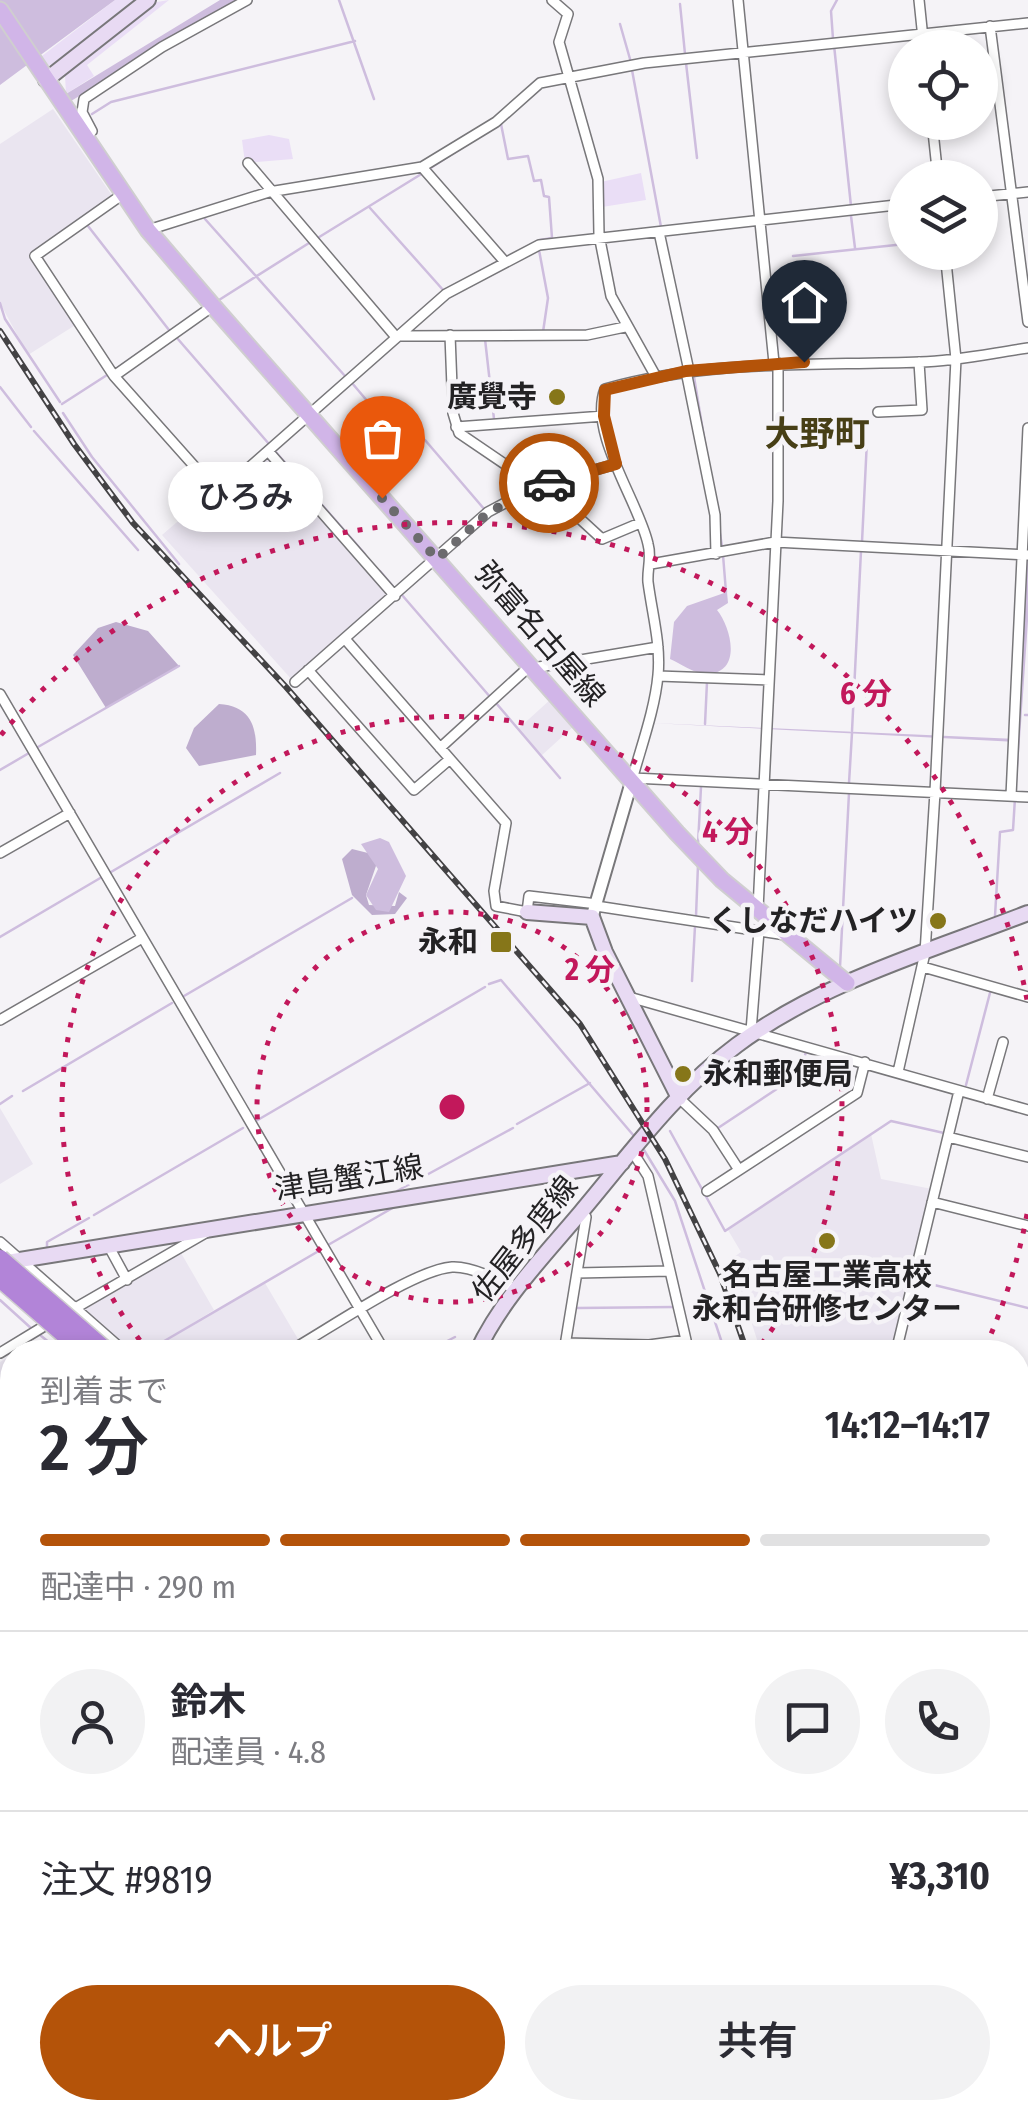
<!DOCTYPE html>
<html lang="ja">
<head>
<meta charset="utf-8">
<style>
  body { margin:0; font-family:"Fira Sans Condensed","Noto Sans JP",sans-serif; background:#f2f2f3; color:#2b2b33; height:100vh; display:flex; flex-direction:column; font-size:38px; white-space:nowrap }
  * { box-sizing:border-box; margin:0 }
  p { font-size:32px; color:#7c7c81 }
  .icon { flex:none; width:55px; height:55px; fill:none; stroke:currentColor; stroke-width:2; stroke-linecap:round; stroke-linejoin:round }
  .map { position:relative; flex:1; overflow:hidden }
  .details { position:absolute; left:0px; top:1340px; width:1030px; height:780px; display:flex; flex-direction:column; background:#fff; border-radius:40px 40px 0 0; box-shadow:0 5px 15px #0003 }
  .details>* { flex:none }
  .buttons { position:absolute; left:888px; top:30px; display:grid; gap:20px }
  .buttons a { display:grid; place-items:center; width:110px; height:110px; border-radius:50%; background:#fff; box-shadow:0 5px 15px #0003; font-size:50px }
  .pin { position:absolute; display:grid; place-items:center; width:85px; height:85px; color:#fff; margin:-102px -42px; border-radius:50% 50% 50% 0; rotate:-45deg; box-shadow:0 0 10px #0007 }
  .pin .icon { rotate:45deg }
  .courier { position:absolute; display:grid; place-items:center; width:100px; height:100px; margin:-50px; border:8px solid #b45309; border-radius:50%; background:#fff; color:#222; box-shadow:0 2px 12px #0007 }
  .bubble { position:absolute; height:70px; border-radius:35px; background:#fff; box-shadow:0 5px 15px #0003; font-size:32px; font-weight:600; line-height:70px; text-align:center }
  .summary em { font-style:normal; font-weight:600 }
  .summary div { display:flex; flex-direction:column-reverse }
  .summary { display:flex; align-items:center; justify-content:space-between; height:170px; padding:0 40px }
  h1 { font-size:65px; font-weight:600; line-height:75px }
  .bar { display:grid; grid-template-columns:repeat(4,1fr); gap:15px 10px; align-content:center; height:120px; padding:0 40px }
  .bar i { height:12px; border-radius:8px; background:#e1e1e2 }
  .bar .on { background:#b45309 }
  .bar p { grid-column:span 4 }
  .line { display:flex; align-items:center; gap:25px; padding:0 40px; border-top:2px solid #e1e1e2 }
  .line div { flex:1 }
  .round { display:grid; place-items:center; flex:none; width:105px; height:105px; border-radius:52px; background:#f2f2f3 }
  .cta { display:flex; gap:20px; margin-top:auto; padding:20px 40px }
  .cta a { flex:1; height:115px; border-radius:60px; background:#b45309; color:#fff; font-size:40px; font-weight:600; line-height:115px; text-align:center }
  .cta a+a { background:#f2f2f3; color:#2b2b33 }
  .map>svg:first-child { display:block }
</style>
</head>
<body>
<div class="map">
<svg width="1028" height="2120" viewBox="0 0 1028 2120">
  <rect width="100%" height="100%" fill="#f5f3f7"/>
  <path fill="#eae5f0" d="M53,109L113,197L32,254L77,324L28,355L0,303V144Z
    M268,453L390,595L293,681L162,535L212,492L217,497Z
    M551,699L574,726L541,756L518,729Z
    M0,1108L33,1164L0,1184Z
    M871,1134L881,1179L932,1189L892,1352H761L731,1259L741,1252L728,1230Z
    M181,1253L214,1310L154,1347L265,1283L298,1339L275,1352H133L82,1311Z
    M12,1355V1504L0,1511V1362Z"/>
  <path fill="#eadef6" d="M115,0H137L54,64L43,66L38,59Z
    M169,0L87,65L94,76L66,94L65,75L157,2Z
    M269,135L289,139L293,159L245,163L242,140Z
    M641,173L646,200L602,207L601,182Z"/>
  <path fill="#beadce" d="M116,622L148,631L179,666L106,708L73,655L98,628Z
    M219,704C252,706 257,728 256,755L199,766L186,748L194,728Z
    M352,849L368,853L377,863L366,895L369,905L395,906L399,892L407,898L395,914L372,915L352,895L342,859Z"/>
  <path fill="#cebdde" d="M0,0H115L0,85Z
    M220,0H239L71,101L66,94Z
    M1028,544V621L1016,798L1017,742L652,723L1017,739Z
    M727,592L728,603L717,610C731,627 743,673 707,674C696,675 680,663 670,659L674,622L687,606Z
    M380,838L389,842L406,876L389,912L376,910L366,895L378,869L361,844Z"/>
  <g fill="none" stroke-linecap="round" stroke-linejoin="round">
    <path stroke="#cebdde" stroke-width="2.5" d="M339,0L374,99
      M680,4L685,54
      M620,24L630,59
      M833,39L831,11L837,0
      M834,45L851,206
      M686,63L697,158
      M632,70L661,227
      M980,83L993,82
      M92,114L111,102L355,41
      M501,124L508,159L528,156L534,181L541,180L544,196L549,197L552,238L540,240
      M429,169L506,119
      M370,208L444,291
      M851,216L855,248
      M205,219L345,376
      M88,226L169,330
      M316,239L423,173
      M539,250L548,298L543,332
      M793,256L905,244
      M219,300L309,243
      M0,303L5,319L60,402
      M177,338L269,444
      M485,339L494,419
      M116,369L146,348
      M694,377L722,546
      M352,383L391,429L392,440H425L485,510
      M0,387L31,427
      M62,404L107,375
      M63,413L92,457L179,564
      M34,431L138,550
      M274,450L365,554
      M862,542L867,440
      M723,555L726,592
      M380,571L396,590
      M402,595L491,698
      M496,703L560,778
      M1025,715H1028
      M705,724L707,682
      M852,731L861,551
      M38,747L179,666
      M0,770L29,753
      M849,783L852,733
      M698,844L701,787
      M111,872L280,773
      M696,916L698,865
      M995,916L1000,832L1013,830L1015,798
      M0,937L102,877
      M840,967L849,793
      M692,981L695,926
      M489,984L501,980L634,1136
      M184,996L352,898
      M966,1085L991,989
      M23,1091L172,1003
      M0,1104L12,1096
      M256,1121L485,987
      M517,1124L590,1083
      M718,1128L801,1073L806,1051
      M670,1131L725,1231L891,1121L944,1133
      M644,1150L675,1201L725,1352
      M397,1191L513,1128
      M94,1215L243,1128
      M328,1245L396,1206
      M47,1249V1242L89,1218
      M918,1281L1028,1308
      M0,1300L32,1329
      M577,1308L674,1307
      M40,1335L61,1352
      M154,1347L317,1252
      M426,1352L455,1337
      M1018,1438L1028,1440
      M0,1603L12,1596
      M1021,1638L1028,1639
      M1018,1764L1028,1766
      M9,1812L12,1813
      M0,1816L12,1804
      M426,2108L428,2120
      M230,2120L231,2119
      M563,2120L567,2108
      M910,2120L914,2108"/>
    <g stroke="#78777a" stroke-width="12">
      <path id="minor" d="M552,0L568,14L559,42L598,179L599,235L611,296L655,375
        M738,0L774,363
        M919,0L924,48
        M990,26L1028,322
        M932,122L938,178
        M85,137L92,131L82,112L84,99L162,47L247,0
        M248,163L396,337
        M422,167L505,262
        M123,194L35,256L114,376L219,494L446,294L539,245L905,204
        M980,197L1028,192
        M148,230L269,192L422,167L496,122L540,83L644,63L1028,23
        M659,232L689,371
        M450,335L453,413L459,433L565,505L602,539L640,523
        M399,336L587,335L625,327
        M686,371L715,515L716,554
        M114,376L213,306
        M878,412L922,410L919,362
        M456,427L604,416
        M268,451L395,596
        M651,564L775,542L1028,555
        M345,639L506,823L494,891L496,906L527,912L529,896L597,904
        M533,668L658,647
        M308,670L414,790L450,759
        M658,676L769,680
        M295,682L488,512L535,487L616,464
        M0,694L385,1352
        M440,748L531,665
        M633,778L1028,797
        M632,780C641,747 655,709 658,675C661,644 652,613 648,582C647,569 652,558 648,544C639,502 588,433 605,389C712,359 811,366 920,362C957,361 992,353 1028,348
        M1011,796L1028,428
        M0,853L70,813
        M596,906L786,935
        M758,909L778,501V363
        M923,967L1028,997
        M629,997L1028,1110
        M0,1020L142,938
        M751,1031L759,931
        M898,1072L925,953L935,792L956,359L945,252
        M679,1098L713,1130L739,1170
        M987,1099L1003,1042
        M948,1137L1028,1157
        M707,1191L857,1093L865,1062
        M932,1202L1028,1226
        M0,1242L125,1352
        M108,1245L127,1280
        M577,1273L670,1271
        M65,1314L207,1232
        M565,1343L649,1345L686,1340L648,1176L632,1151
        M288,1352C326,1331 413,1270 452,1267C471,1266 500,1280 515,1290
        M564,1352L586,1217L582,1211
        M896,1352L959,1091
        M0,1353L51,1322
        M1018,1387L1028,1390
        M1018,1473H1028
        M1018,1584L1028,1592
        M0,1685L12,1677
        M0,1692L12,1712
        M1018,1700L1028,1702
        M0,1809L12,1798
        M1018,1832L1028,1834
        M0,1932L12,1943
        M0,1996L12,1991
        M1018,2024L1028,2006
        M421,2108L423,2120
        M718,2108L725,2120
        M121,2120L124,2108
        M300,2120L304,2108
        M495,2120L499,2108
        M632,2120L635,2108
        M988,2120L992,2108"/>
    </g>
    <g stroke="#78777a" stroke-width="15">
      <path id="tertiary" d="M592,917L632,780
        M0,1721L12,1714
        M156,2120L160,2108"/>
    </g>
    <g stroke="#78777a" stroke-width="18">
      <path id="secondary" d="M46,80L148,0
        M527,912L592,917L605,952L679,1098
        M1,1263L622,1163
        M477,1352C501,1300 544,1256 581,1212C629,1155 676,1090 737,1045C822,982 930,951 1028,913
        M0,1520L12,1513
        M0,2079L12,2089
        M39,2108L60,2120"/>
    </g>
    <g stroke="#cfcecf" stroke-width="19">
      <path id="primary" d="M0,10L148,230L213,306L677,833L722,880L847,983
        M679,2108L686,2120"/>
    </g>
    <g stroke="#cfcecf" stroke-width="21">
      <path id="motorway" d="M706,2108L713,2120"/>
    </g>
    <use href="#minor" stroke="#fff" stroke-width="9"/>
    <use href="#tertiary" stroke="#fff" stroke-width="11"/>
    <use href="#secondary" stroke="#e8daf3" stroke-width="14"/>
    <use href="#primary" stroke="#d1b5e8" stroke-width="15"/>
    <use href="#motorway" stroke="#b284d8" stroke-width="18"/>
    <g stroke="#434244" stroke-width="6">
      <path id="rail" d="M0,331L74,444L133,523L286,687L580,1024L665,1159L720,1274L747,1352
        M1018,1978L1028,1990"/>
    </g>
    <use href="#rail" stroke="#f5f3f7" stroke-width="2.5" stroke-dasharray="8" stroke-linecap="butt"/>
    <g stroke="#cfcecf" stroke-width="21" stroke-linecap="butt">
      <path id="motorway-bridge" d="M0,1259L107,1352
        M0,1278L85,1352"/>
    </g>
    <use href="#motorway-bridge" stroke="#b284d8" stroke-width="18"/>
  </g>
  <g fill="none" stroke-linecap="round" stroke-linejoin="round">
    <path stroke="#6c6b6e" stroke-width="10" stroke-dasharray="0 18" d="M382,498L437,559L489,512L549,483"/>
    <path stroke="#b45309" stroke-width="12" d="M549,483L616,464L604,416L605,390L686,371L804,362"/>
  </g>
  <g fill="none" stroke="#c2185b" stroke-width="5" stroke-dasharray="5 10">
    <circle cx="452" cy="1107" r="195"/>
    <path d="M149 1352A390 390 0 1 1 755 1352"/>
    <path d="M1027 1214A585 585 0 0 1 984 1350M1 735A585 585 0 0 1 1027 1000"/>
  </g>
  <g fill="#867619" stroke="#f5f3f7" stroke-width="4">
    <circle cx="557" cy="397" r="10"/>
    <circle cx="938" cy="921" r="10"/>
    <rect x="489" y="930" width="24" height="24" rx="5"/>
    <circle cx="683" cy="1074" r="10"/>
    <circle cx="827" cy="1241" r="10"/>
  </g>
  <g text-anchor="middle" stroke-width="9" stroke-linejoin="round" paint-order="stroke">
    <g font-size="30" font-weight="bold" fill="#232224" stroke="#f5f3f7" text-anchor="end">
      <text x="537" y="407">廣覺寺</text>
      <text x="918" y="931">くしなだハイツ</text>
      <text x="478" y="952">永和</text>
      <text x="703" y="1084" text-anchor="start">永和郵便局</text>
      <text x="827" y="1285" text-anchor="middle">名古屋工業高校<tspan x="827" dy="34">永和台研修センター</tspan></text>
    </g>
    <g font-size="30" fill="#232224" stroke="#f5f3f7">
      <text transform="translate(540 634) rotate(49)" y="10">弥富名古屋線</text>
      <text transform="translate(349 1178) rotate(-9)" y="10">津島蟹江線</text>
      <text transform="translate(525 1239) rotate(-52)" y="10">佐屋多度線</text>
    </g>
    <g font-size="35" font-weight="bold" fill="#473f16" stroke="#f5f3f7">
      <text x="817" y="446">大野町</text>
    </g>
  </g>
  <circle cx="452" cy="1107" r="15" fill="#c2185b" stroke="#f5f3f7" stroke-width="5"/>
  <g font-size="30" text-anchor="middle" font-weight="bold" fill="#c2185b" stroke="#f5f3f7" stroke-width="9" stroke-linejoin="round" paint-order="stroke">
    <text x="866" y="704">6 分</text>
    <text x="728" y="842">4 分</text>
    <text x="590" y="980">2 分</text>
  </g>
</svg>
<div class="buttons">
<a><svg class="icon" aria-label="locate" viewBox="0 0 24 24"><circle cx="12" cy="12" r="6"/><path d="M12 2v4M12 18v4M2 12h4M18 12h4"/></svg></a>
<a><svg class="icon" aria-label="layers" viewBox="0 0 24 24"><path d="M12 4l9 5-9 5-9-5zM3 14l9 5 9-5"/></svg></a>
</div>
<div class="pin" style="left:382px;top:498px;background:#ea580c"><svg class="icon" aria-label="bag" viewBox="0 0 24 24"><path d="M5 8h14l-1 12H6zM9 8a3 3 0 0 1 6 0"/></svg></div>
<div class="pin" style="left:804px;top:362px;background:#1f2937"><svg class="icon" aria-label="home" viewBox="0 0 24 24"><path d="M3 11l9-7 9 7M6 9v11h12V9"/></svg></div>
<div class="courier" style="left:549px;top:483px"><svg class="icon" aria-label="car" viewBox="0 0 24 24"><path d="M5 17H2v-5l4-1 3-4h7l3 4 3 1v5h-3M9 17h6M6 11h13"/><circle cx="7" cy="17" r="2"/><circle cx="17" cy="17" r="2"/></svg></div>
<div class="bubble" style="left:168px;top:462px;width:155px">ひろみ</div>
<section class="details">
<div class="summary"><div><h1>2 分</h1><p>到着まで</p></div><em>14:12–14:17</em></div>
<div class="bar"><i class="on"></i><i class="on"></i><i class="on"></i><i></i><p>配達中 · 290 m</p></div>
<div class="line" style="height:180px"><a class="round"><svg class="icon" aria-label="person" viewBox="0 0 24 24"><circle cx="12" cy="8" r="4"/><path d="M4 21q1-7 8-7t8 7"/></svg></a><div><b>鈴木</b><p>配達員 · 4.8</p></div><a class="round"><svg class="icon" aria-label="chat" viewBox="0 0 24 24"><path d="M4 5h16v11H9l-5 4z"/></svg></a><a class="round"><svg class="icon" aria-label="phone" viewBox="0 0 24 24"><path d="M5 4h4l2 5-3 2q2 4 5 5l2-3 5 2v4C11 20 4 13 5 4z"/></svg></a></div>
<div class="line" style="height:130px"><div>注文 #9819</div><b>¥3,310</b></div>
<div class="cta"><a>ヘルプ</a><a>共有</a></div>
</section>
</div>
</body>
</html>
